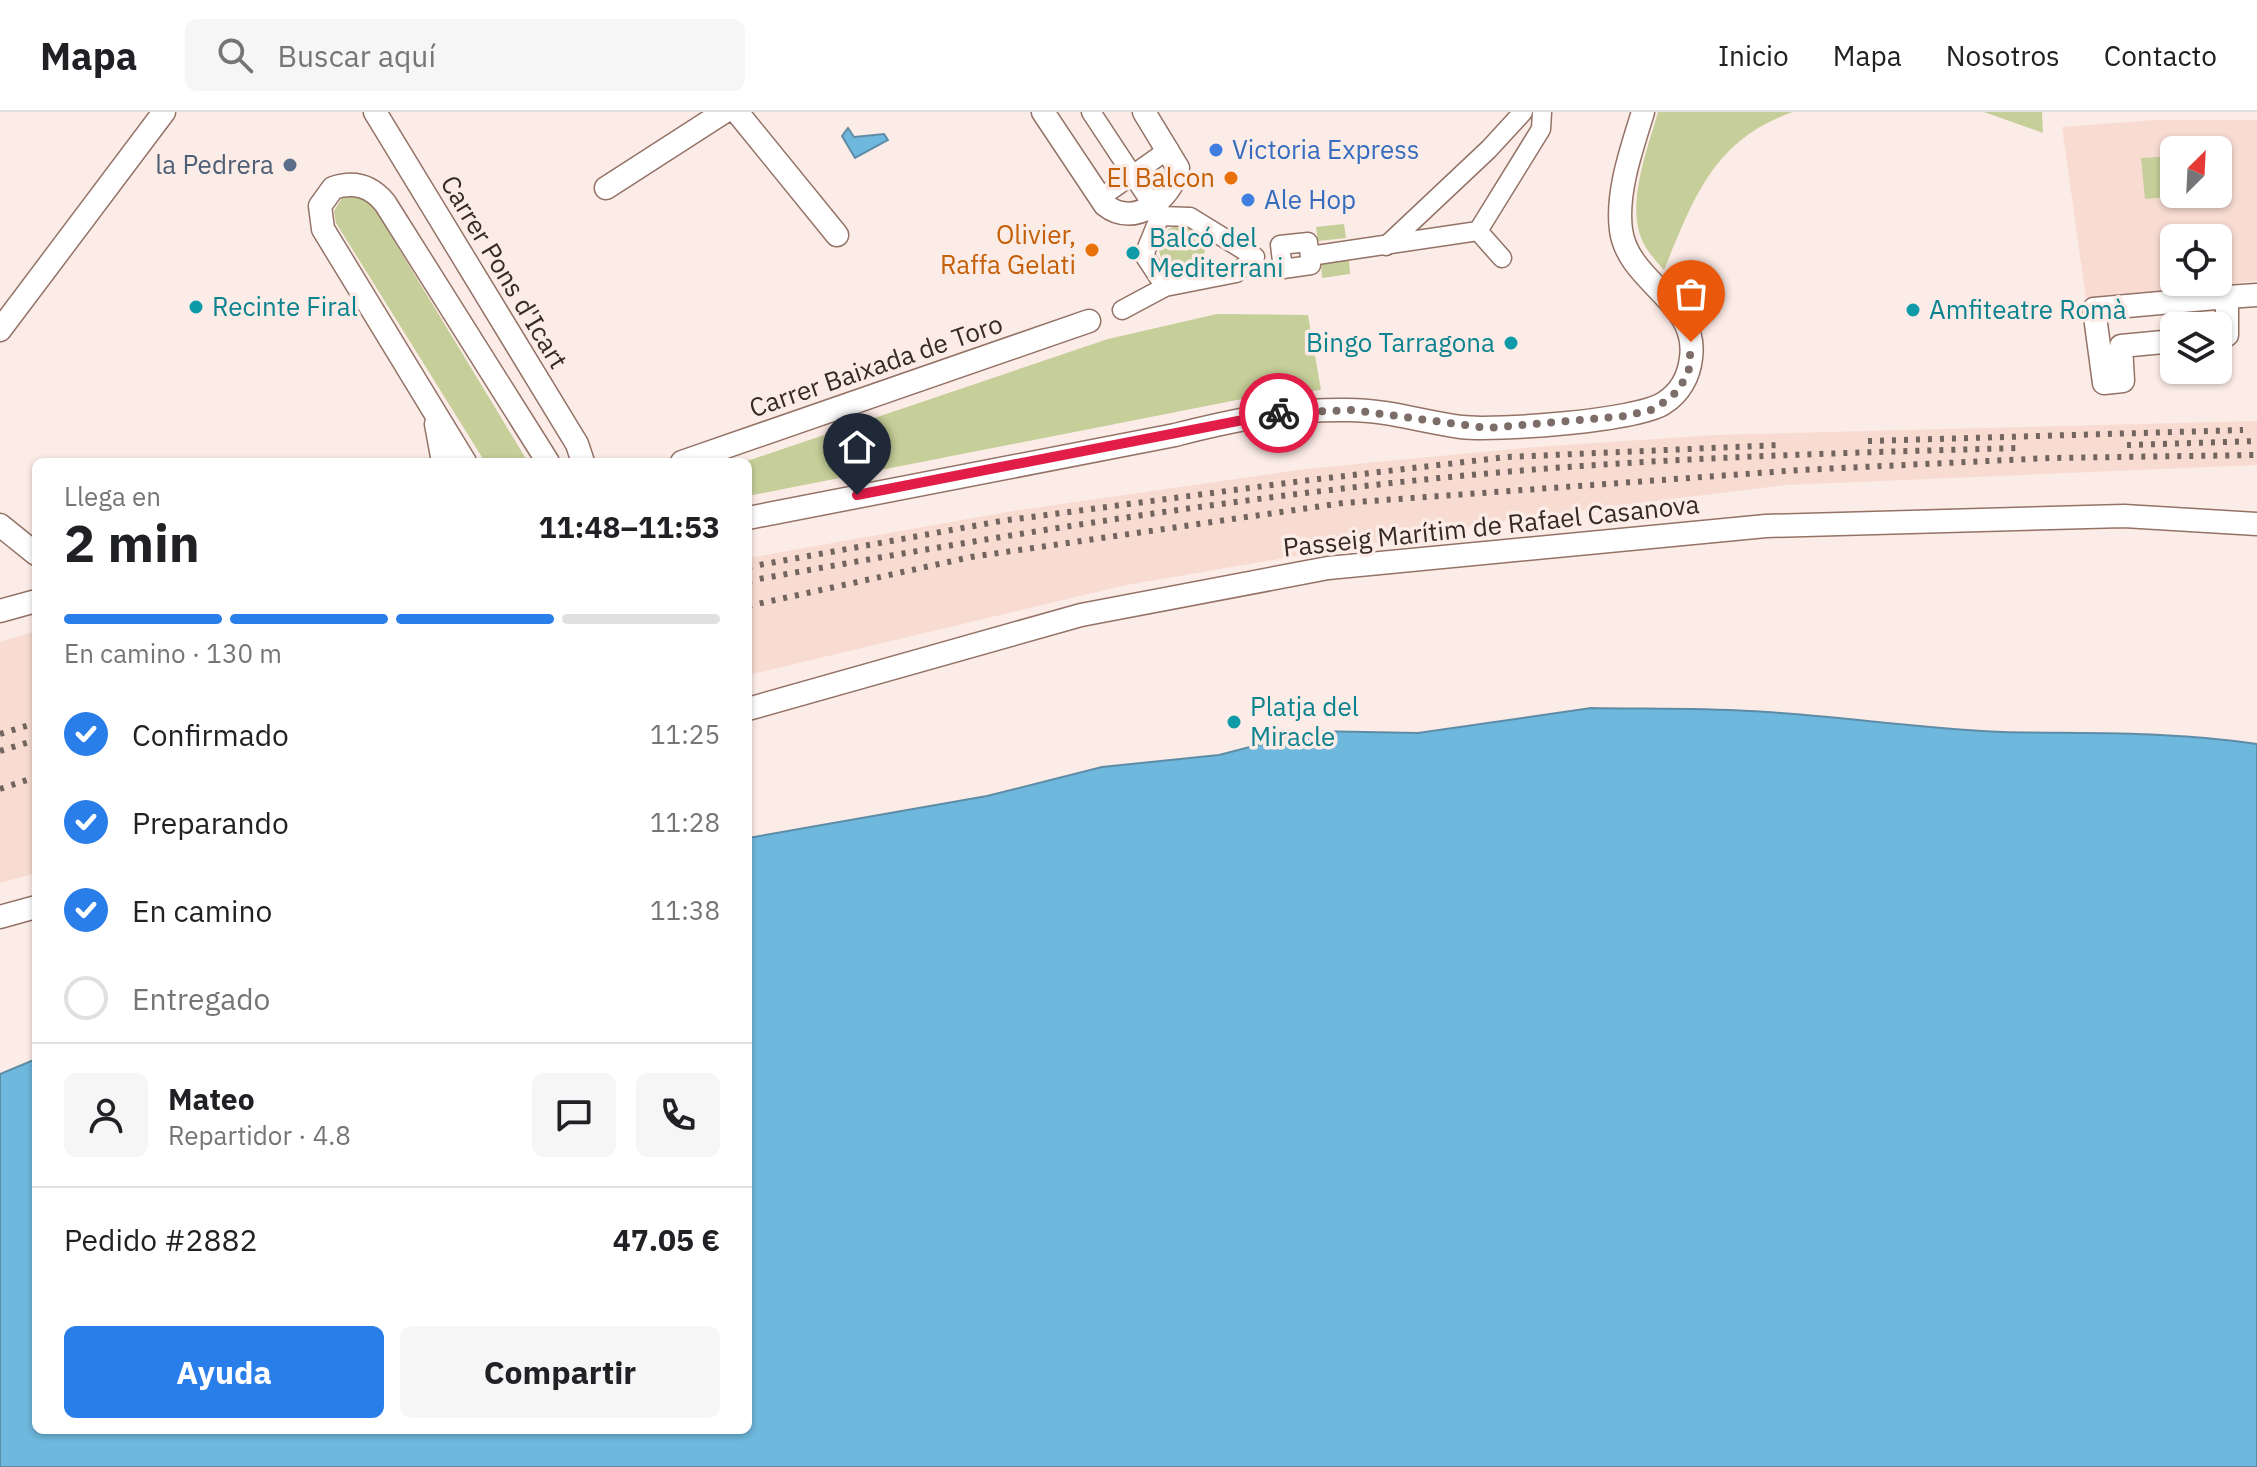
<!DOCTYPE html>
<html lang="es">
<head>
<meta charset="utf-8">
<style>
  body { margin:0; font-family:"IBM Plex Sans",sans-serif; background:#f6f6f6; color:#202124; height:100vh; display:flex; flex-direction:column; font-size:30px; white-space:nowrap }
  * { box-sizing:border-box; margin:0 }
  p { font-size:26px; color:#757577 }
  .icon { flex:none; width:44px; height:44px; fill:none; stroke:currentColor; stroke-width:2; stroke-linecap:round; stroke-linejoin:round }
  .map { position:relative; flex:1; overflow:hidden }
  .drawer { position:absolute; left:32px; top:346px; width:720px; height:976px; display:flex; flex-direction:column; background:#fff; border-radius:12px; box-shadow:0 2px 6px #0004 }
  .drawer>* { flex:none }
  .needle { width:52px; rotate:24deg }
  .buttons { position:absolute; left:2160px; top:24px; display:grid; gap:16px }
  .buttons a { display:grid; place-items:center; width:72px; height:72px; border-radius:12px; background:#fff; box-shadow:0 2px 6px #0004; font-size:40px }
  .pin { position:absolute; display:grid; place-items:center; width:68px; height:68px; color:#fff; margin:-82px -34px; border-radius:50% 50% 50% 0; rotate:-45deg; box-shadow:0 0 8px #0007 }
  .pin .icon { rotate:45deg }
  .courier { position:absolute; display:grid; place-items:center; width:80px; height:80px; margin:-40px; border:6px solid #e11d48; border-radius:50%; background:#fff; color:#222; box-shadow:0 2px 10px #0007 }
  .head em { font-style:normal; font-weight:800 }
  .head div { display:flex; flex-direction:column-reverse }
  .head { display:flex; align-items:center; justify-content:space-between; height:136px; padding:0 32px }
  h1 { font-size:52px; font-weight:800; line-height:60px }
  .bar { display:grid; grid-template-columns:repeat(4,1fr); gap:12px 8px; align-content:center; height:96px; padding:0 32px }
  .bar i { height:10px; border-radius:6px; background:#e0e0e0 }
  .bar .current { background:#2a7ee9 }
  .bar p { grid-column:span 4 }
  .line { display:flex; align-items:center; gap:20px; padding:0 32px; border-top:2px solid #e0e0e0 }
  .line div { flex:1 }
  .round { display:grid; place-items:center; flex:none; width:84px; height:84px; border-radius:12px; background:#f6f6f6 }
  ol { padding:0 32px; list-style:none }
  li { display:flex; align-items:center; gap:24px; height:88px }
  li p { margin-inline-start:auto }
  li .icon { padding:8px; border-radius:50%; background:#2a7ee9; color:#fff; stroke-width:4 }
  li:last-child { color:#757577 }
  li i { width:44px; height:44px; border:4px solid #e0e0e0; border-radius:50% }
  .button { display:flex; gap:16px; margin-top:auto; padding:16px 32px }
  .button a { flex:1; height:92px; border-radius:12px; background:#2a7ee9; color:#fff; font-size:32px; font-weight:800; line-height:92px; text-align:center }
  .button a+a { background:#f6f6f6; color:#202124 }
  header { display:flex; align-items:center; gap:48px; box-sizing:border-box; height:112px; padding:0 40px; background:#fff; border-bottom:2px solid #e0e0e0 }
  header strong { font-size:38px }
  nav { display:flex; gap:44px; margin-inline-start:auto; font-size:28px }
  .search { width:560px; height:72px; background:#f6f6f6; display:flex; align-items:center; gap:20px; box-sizing:border-box; padding:0 28px; border-radius:12px; color:#757577; font-size:30px }
  .map>svg:first-child { display:block }
</style>
</head>
<body>
<header>
<strong>Mapa</strong>
<div class="search"><svg class="icon" aria-label="search" viewBox="0 0 24 24"><circle cx="10" cy="10" r="6"/><path d="M15 15l6 6"/></svg>Buscar aquí</div>
<nav><a>Inicio</a><a>Mapa</a><a>Nosotros</a><a>Contacto</a></nav>
</header>
<div class="map">
<svg width="2257" height="1355" viewBox="0 0 2257 1355">
  <rect width="100%" height="100%" fill="#fcece7"/>
  <path fill="#f8dcd2" fill-rule="evenodd" d="M2155,8H2257V169L2086,187L2062,15ZM2174,38H2218V82H2174ZM2174,126H2218V170H2174Z
    M2257,309V353L1787,373L1527,405L1126,473L748,563V446L1013,399L1305,357L1535,335L1715,323Z
    M36,519V761L0,771V530Z"/>
  <path fill="#c6ce99" d="M1658,0H1793C1713,28 1694,86 1664,158C1656,149 1647,139 1642,128C1626,91 1648,36 1658,0Z
    M1984,0H2042L2043,21Z
    M2218,40H2223L2227,80L2218,81Z
    M2174,44V82H2204L2145,87L2141,46Z
    M345,81L367,84L528,350H485L336,111L334,99Z
    M1344,112L1346,126L1318,129L1316,115Z
    M1159 136a23 23 0 1 1 46 0a23 23 0 1 1-46 0Z
    M1349,148L1350,162L1322,166L1321,151Z
    M1217,202L1308,203L1321,278L1242,287L748,384V350H744L1108,227Z"/>
  <path fill="#6eb7dd" stroke="#5e8ca6" stroke-width="2" d="M848,16L854,25L884,22L888,28L855,46L842,24Z
    M1591,596C1644,597 1697,596 1749,599C1834,603 1918,617 2003,620C2088,622 2172,619 2257,632V1355H0V962L36,947V1318H748V726L987,684L1102,655L1219,643L1312,619L1418,621Z"/>
  <g fill="none" stroke-linecap="round" stroke-linejoin="round">
    <g stroke="#947266" stroke-width="21">
      <path id="pedestrian" d="M1091,0L1153,94
        M1100,86L1169,37
        M1478,119L1502,146
        M1308,130L1311,153L1283,157L1280,133Z
        M1386,134L1489,37L1523,0
        M1310,144L1478,119L1541,17L1542,0
        M1165,175L1144,143L1160,104L1190,105L1255,145
        M1122,198L1165,175L1236,161L1255,145"/>
    </g>
    <g stroke="#947266" stroke-width="25">
      <path id="minor" d="M375,0L577,332L583,350
        M737,0L837,123
        M1043,0L1105,93C1135,117 1172,86 1178,56L1144,0
        M606,76L724,0
        M2227,185L2257,183
        M0,218L164,0
        M2174,229L2121,234L2123,269L2104,271L2094,197L2227,185V223L2218,224
        M436,312L443,350
        M465,350L323,117L320,94L333,76C354,69 371,74 385,91L548,350
        M682,350L1089,209
        M748,406L1175,323C1233,308 1288,297 1348,298C1387,298 1423,310 1461,315C1496,319 1637,309 1664,291C1680,281 1689,264 1691,246C1699,189 1628,171 1621,118C1616,80 1632,36 1643,0
        M0,413L36,442
        M0,499L36,489
        M748,597L1081,503L1328,456L1766,414L2124,404L2257,412
        M0,805L36,795"/>
    </g>
    <use href="#pedestrian" stroke="#fff" stroke-width="18"/>
    <use href="#minor" stroke="#fff" stroke-width="22"/>
    <path stroke="#72645f" stroke-width="6" stroke-dasharray="4 8" stroke-linecap="butt" d="M1868,329L2243,318
      M2127,333L2257,329
      M748,455L1001,409L1302,369L1507,345L1780,333
      M748,469C984,426 1221,387 1460,364C1646,346 1833,341 2019,336
      M748,494L971,445L1343,391L1800,358L2050,346L2257,343
      M0,622L36,611
      M0,639L36,628
      M0,677L36,665"/>
  </g>
  <g fill="none" stroke-linecap="round" stroke-linejoin="round">
    <path stroke="#7c6d68" stroke-width="8" stroke-dasharray="0 14.4" d="M1279,301L1352,298L1487,316L1626,304L1655,297L1679,278L1689,257L1691,230"/>
    <path stroke="#e11d48" stroke-width="10" d="M857,383L1279,301"/>
  </g>
  <g fill="#3f7fe0" stroke="#fcece7" stroke-width="3">
    <circle cx="1216" cy="38" r="8"/>
    <circle cx="1248" cy="88" r="8"/>
  </g>
  <circle fill="#5c6f8a" stroke="#fcece7" stroke-width="3" cx="290" cy="53" r="8"/>
  <g fill="#e8710a" stroke="#fcece7" stroke-width="3">
    <circle cx="1231" cy="66" r="8"/>
    <circle cx="1092" cy="138" r="8"/>
  </g>
  <g fill="#0f9aa8" stroke="#fcece7" stroke-width="3">
    <circle cx="1133" cy="141" r="8"/>
    <circle cx="196" cy="195" r="8"/>
    <circle cx="1913" cy="198" r="8"/>
    <circle cx="1511" cy="231" r="8"/>
    <circle cx="1234" cy="610" r="8"/>
  </g>
  <g text-anchor="middle" stroke-width="7" stroke-linejoin="round" paint-order="stroke">
    <g font-size="26" fill="#366cbe" stroke="#fcece7" text-anchor="start">
      <text x="1232" y="47">Victoria Express</text>
      <text x="1264" y="97">Ale Hop</text>
    </g>
    <g font-size="26" fill="#4e5e75" stroke="#fcece7" text-anchor="end">
      <text x="274" y="62">la Pedrera</text>
    </g>
    <g font-size="26" fill="#c56008" stroke="#fcece7" text-anchor="end">
      <text x="1215" y="75">El Balcon</text>
      <text x="1076" y="132">Olivier,<tspan x="1076" dy="30">Raffa Gelati</tspan></text>
    </g>
    <g font-size="26" fill="#0d838f" stroke="#fcece7" text-anchor="start">
      <text x="1149" y="135">Balcó del<tspan x="1149" dy="30">Mediterrani</tspan></text>
      <text x="212" y="204">Recinte Firal</text>
      <text x="1929" y="207">Amfiteatre Romà</text>
      <text x="1495" y="240" text-anchor="end">Bingo Tarragona</text>
      <text x="1250" y="604">Platja del<tspan x="1250" dy="30">Miracle</tspan></text>
    </g>
    <g font-size="26" fill="#372924" stroke="#fcece7">
      <text transform="translate(504 160) rotate(59)" y="9">Carrer Pons d'Icart</text>
      <text transform="translate(876 254) rotate(-19)" y="9">Carrer Baixada de Toro</text>
      <text transform="translate(1491 414) rotate(-6)" y="9">Passeig Marítim de Rafael Casanova</text>
    </g>
  </g>
</svg>
<div class="buttons">
<a><svg class="needle" viewBox="-14 -14 28 28"><path d="M0-13l5 13h-10z" fill="#e53935"/><path d="M0 13l5-13h-10z" fill="#757577"/></svg></a>
<a><svg class="icon" aria-label="locate" viewBox="0 0 24 24"><circle cx="12" cy="12" r="6"/><path d="M12 2v4M12 18v4M2 12h4M18 12h4"/></svg></a>
<a><svg class="icon" aria-label="layers" viewBox="0 0 24 24"><path d="M12 4l9 5-9 5-9-5zM3 14l9 5 9-5"/></svg></a>
</div>
<div class="pin" style="left:1691px;top:230px;background:#ea580c"><svg class="icon" aria-label="bag" viewBox="0 0 24 24"><path d="M5 8h14l-1 12H6zM9 8a3 3 0 0 1 6 0"/></svg></div>
<div class="pin" style="left:857px;top:383px;background:#1f2937"><svg class="icon" aria-label="home" viewBox="0 0 24 24"><path d="M3 11l9-7 9 7M6 9v11h12V9"/></svg></div>
<div class="courier" style="left:1279px;top:301px"><svg class="icon" aria-label="bike" viewBox="0 0 24 24"><circle cx="6" cy="16" r="4"/><circle cx="18" cy="16" r="4"/><path d="M6 16l4-8h5l3 8M10 8l3 8H6M13 5h3"/></svg></div>
<section class="drawer">
<div class="head"><div><h1>2 min</h1><p>Llega en</p></div><em>11:48–11:53</em></div>
<div class="bar"><i class="current"></i><i class="current"></i><i class="current"></i><i></i><p>En camino · 130 m</p></div>
<ol>
<li><svg class="icon" aria-label="check" viewBox="0 0 24 24"><path d="M5 12l5 5 9-10"/></svg>Confirmado<p>11:25</p></li>
<li><svg class="icon" aria-label="check" viewBox="0 0 24 24"><path d="M5 12l5 5 9-10"/></svg>Preparando<p>11:28</p></li>
<li><svg class="icon" aria-label="check" viewBox="0 0 24 24"><path d="M5 12l5 5 9-10"/></svg>En camino<p>11:38</p></li>
<li><i></i>Entregado</li>
</ol>
<div class="line" style="height:144px"><a class="round"><svg class="icon" aria-label="person" viewBox="0 0 24 24"><circle cx="12" cy="8" r="4"/><path d="M4 21q1-7 8-7t8 7"/></svg></a><div><b>Mateo</b><p>Repartidor · 4.8</p></div><a class="round"><svg class="icon" aria-label="chat" viewBox="0 0 24 24"><path d="M4 5h16v11H9l-5 4z"/></svg></a><a class="round"><svg class="icon" aria-label="phone" viewBox="0 0 24 24"><path d="M5 4h4l2 5-3 2q2 4 5 5l2-3 5 2v4C11 20 4 13 5 4z"/></svg></a></div>
<div class="line" style="height:104px"><div>Pedido #2882</div><b>47.05 €</b></div>
<div class="button"><a>Ayuda</a><a>Compartir</a></div>
</section>
</div>
</body>
</html>
